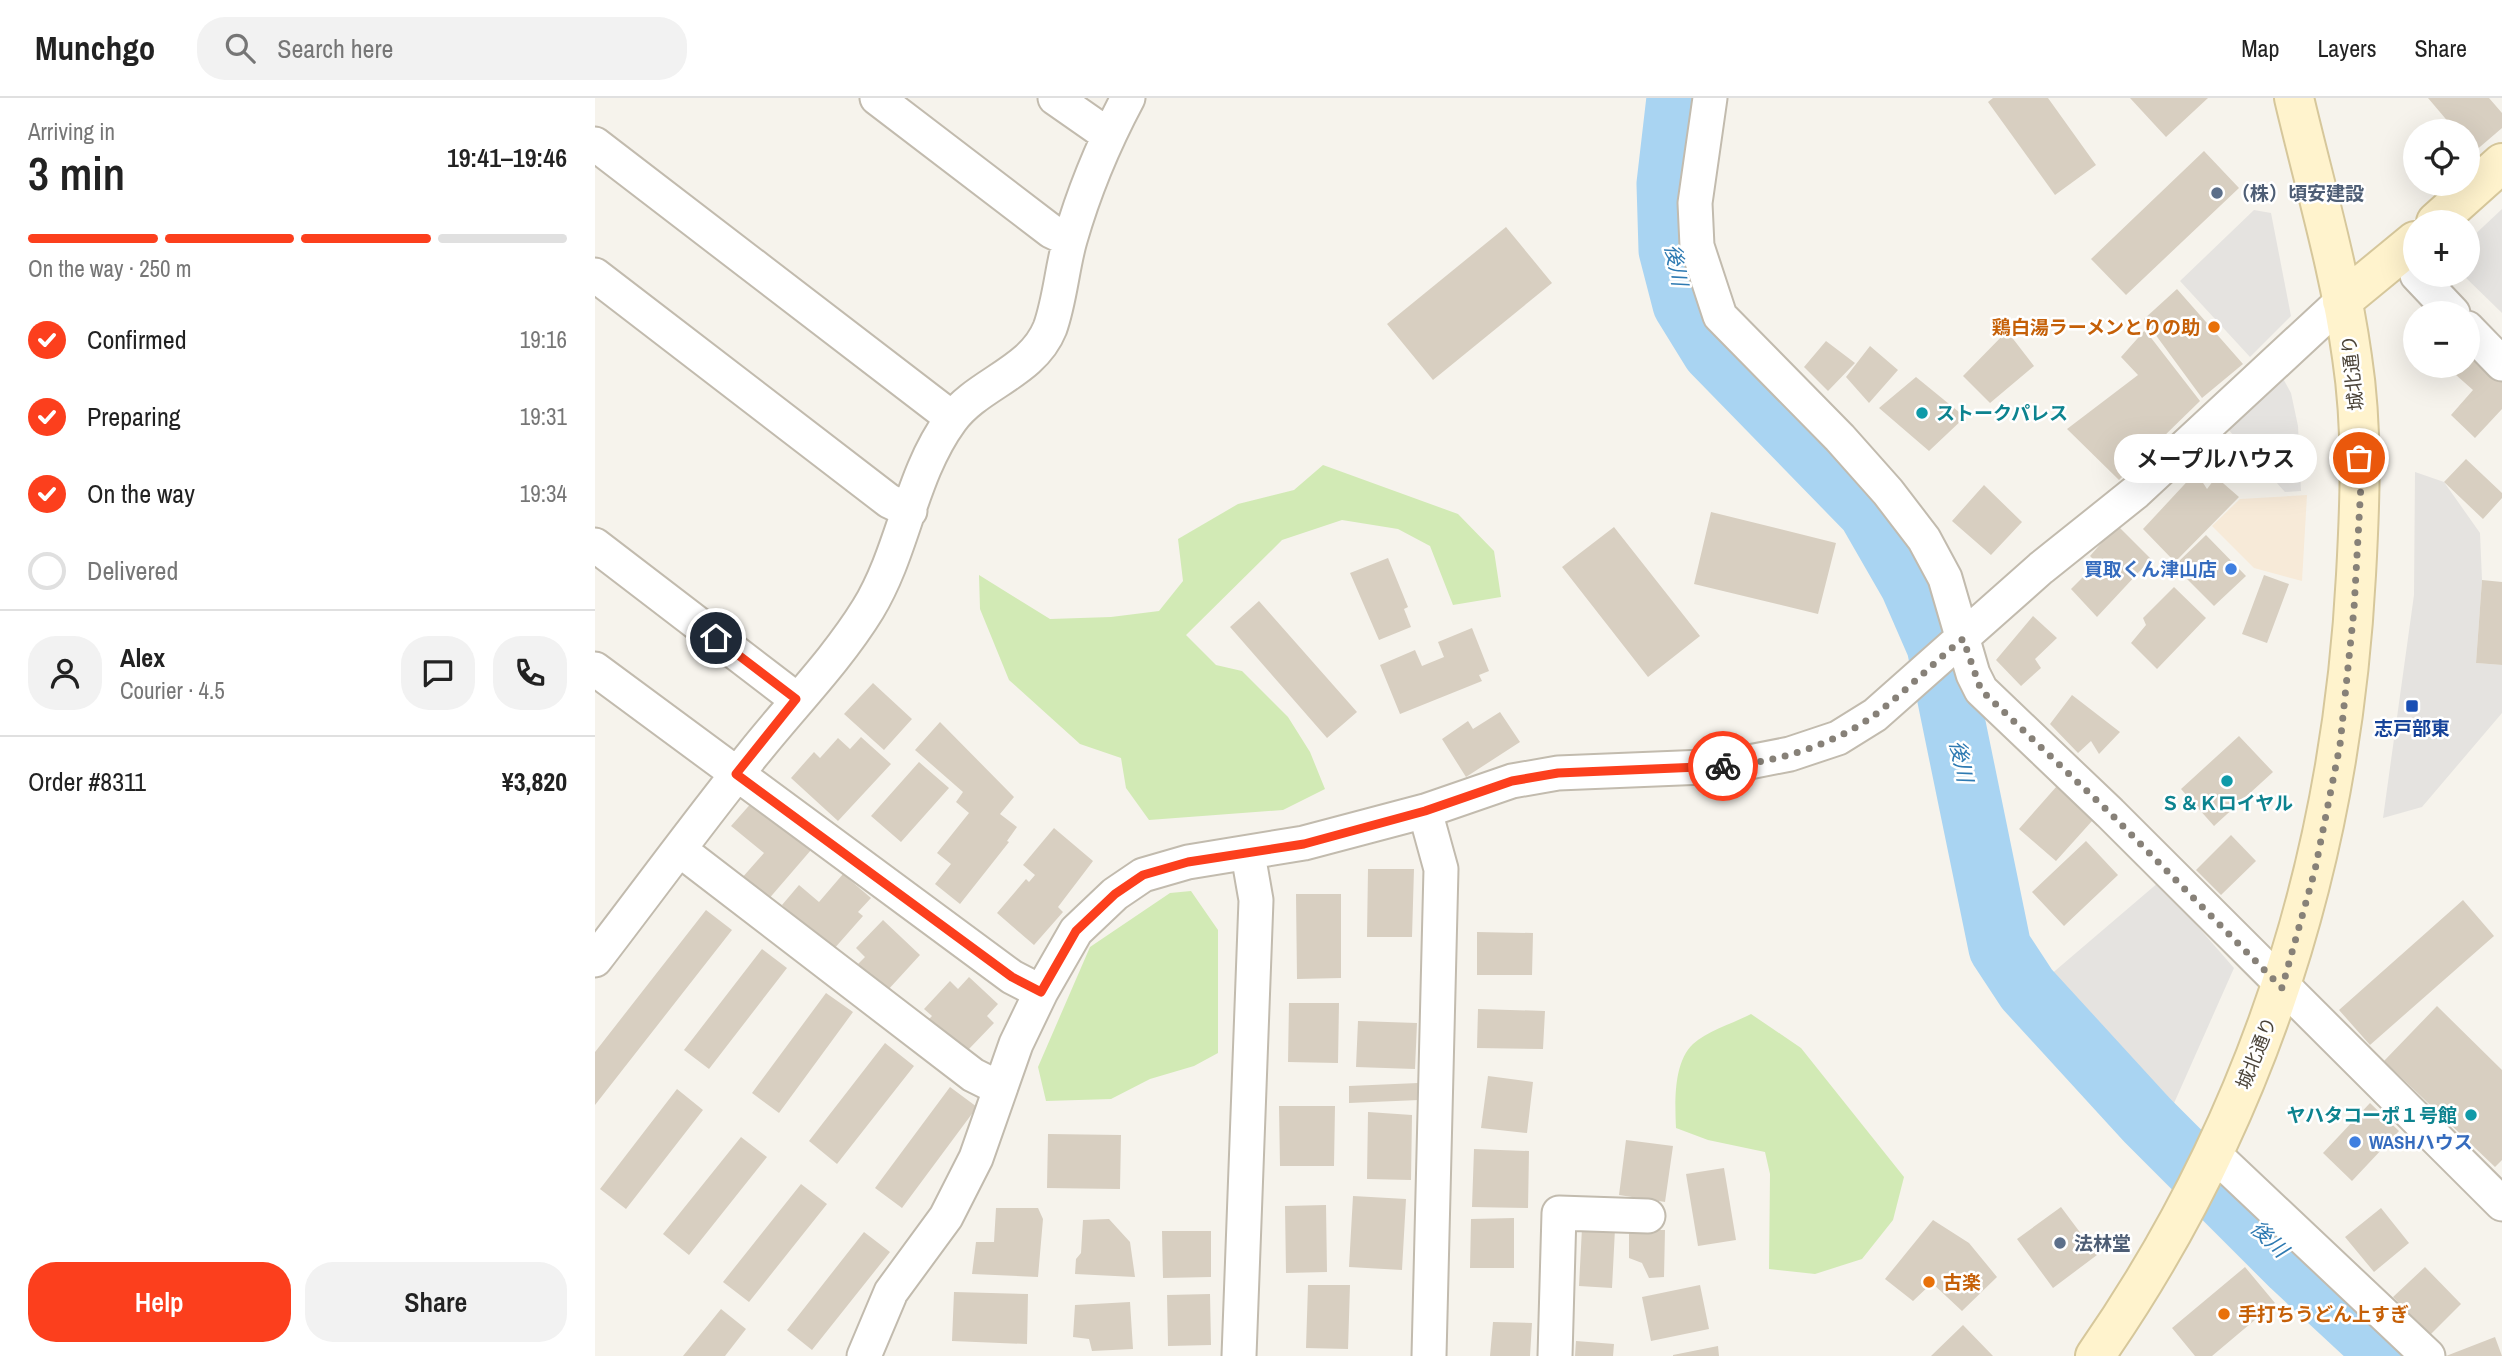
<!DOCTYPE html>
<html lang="en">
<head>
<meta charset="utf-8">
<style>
  body { margin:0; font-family:"Archivo Narrow","Noto Sans JP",sans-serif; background:#f2f2f2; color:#222; height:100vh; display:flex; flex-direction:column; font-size:26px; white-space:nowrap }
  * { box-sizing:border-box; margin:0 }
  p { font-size:23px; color:#767676 }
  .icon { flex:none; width:38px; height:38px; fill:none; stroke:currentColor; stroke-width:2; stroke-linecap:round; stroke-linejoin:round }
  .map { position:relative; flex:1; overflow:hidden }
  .panel { display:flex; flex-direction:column; background:#fff; width:595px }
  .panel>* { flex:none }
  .tools { position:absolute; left:1808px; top:21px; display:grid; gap:14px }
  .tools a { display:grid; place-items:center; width:77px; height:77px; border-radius:50%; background:#fff; box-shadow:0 7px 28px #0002; font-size:35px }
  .pin { position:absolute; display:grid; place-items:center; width:60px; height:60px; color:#fff; margin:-30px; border:4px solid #fff; border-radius:50%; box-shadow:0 2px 7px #0007 }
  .courier { position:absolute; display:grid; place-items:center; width:70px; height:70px; margin:-35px; border:5px solid #fc3f1d; border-radius:50%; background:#fff; color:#222; box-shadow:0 2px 9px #0007 }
  .bubble { position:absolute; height:49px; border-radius:24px; background:#fff; box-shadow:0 7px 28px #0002; font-size:23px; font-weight:600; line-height:49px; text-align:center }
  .overview em { font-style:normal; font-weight:600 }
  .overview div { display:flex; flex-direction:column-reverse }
  .overview { display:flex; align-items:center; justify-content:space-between; height:119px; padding:0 28px }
  h1 { font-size:46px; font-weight:600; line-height:52px }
  .bar { display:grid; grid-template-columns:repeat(4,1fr); gap:10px 7px; align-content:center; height:84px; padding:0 28px }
  .bar i { height:9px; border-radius:5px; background:#e0e0e0 }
  .bar .on { background:#fc3f1d }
  .bar p { grid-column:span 4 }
  .line { display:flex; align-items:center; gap:18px; padding:0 28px; border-top:2px solid #e0e0e0 }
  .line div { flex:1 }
  .round { display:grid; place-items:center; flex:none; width:74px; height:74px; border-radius:28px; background:#f2f2f2 }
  ol { padding:0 28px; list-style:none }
  li { display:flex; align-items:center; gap:21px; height:77px }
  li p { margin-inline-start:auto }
  li .icon { padding:7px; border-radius:50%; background:#fc3f1d; color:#fff; stroke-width:4 }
  li:last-child { color:#767676 }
  li i { width:38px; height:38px; border:4px solid #e0e0e0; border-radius:50% }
  .primary-button { display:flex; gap:14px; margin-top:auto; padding:14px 28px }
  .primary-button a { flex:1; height:80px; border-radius:28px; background:#fc3f1d; color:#fff; font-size:28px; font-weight:600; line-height:80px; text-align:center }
  .primary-button a+a { background:#f2f2f2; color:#222 }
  header { display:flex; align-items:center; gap:42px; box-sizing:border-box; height:98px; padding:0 35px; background:#fff; border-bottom:2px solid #e0e0e0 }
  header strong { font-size:33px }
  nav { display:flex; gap:38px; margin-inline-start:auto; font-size:24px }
  .search { width:490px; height:63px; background:#f2f2f2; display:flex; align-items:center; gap:18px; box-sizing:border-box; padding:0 24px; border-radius:28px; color:#767676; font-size:26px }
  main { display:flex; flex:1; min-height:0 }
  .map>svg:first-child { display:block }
</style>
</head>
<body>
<header>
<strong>Munchgo</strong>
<div class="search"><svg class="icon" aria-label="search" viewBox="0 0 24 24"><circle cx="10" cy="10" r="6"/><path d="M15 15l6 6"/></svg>Search here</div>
<nav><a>Map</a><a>Layers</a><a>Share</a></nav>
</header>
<main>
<section class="panel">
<div class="overview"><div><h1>3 min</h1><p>Arriving in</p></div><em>19:41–19:46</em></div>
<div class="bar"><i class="on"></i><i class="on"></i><i class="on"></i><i></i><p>On the way · 250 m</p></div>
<ol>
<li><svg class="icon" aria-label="check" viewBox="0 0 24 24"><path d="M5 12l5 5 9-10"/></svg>Confirmed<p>19:16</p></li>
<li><svg class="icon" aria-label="check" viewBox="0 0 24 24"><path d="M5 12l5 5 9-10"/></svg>Preparing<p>19:31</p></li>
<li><svg class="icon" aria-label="check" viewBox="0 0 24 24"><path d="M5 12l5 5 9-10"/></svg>On the way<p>19:34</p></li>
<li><i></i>Delivered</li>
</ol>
<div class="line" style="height:126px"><a class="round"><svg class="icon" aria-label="person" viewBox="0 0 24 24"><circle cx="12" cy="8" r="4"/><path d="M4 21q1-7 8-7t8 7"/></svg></a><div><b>Alex</b><p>Courier · 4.5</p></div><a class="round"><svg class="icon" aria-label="chat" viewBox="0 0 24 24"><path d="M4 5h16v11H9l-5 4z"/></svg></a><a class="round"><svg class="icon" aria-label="phone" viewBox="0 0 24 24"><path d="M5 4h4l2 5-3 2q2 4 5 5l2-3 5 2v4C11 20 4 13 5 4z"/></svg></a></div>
<div class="line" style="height:91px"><div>Order #8311</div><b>¥3,820</b></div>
<div class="primary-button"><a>Help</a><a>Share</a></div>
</section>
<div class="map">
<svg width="1907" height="1258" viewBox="0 0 1907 1258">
  <rect width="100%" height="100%" fill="#f6f3ec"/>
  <path fill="#f7ead8" d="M1712,397L1707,483L1659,470L1617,428L1645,401Z"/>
  <path fill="#d2eab5" d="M728,367L863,416L899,453L906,499L858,507L835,448L803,431L747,422L687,442L591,537L621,567L647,573L693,619L715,654L730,691L688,712L554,722L531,690L526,660L485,646L414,582L385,511L384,477L455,521L516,519L564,513L588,483L583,441L643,406L699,392Z
    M596,793L623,832V955L599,968L555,981L516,1001L451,1003L443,969L495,849L575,795Z
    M1156,916L1206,950L1309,1079L1298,1122L1267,1161L1220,1176L1174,1171L1175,1076L1170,1054L1113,1042L1081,1030C1080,1005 1078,965 1098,946C1112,933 1139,925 1156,916Z"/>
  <path fill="#e5e3e0" d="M1907,111V215L1868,177H1872L1873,143Z
    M1659,112L1676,115L1696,218L1655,259L1585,183Z
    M1686,277L1696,295L1703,328L1706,393L1690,394L1631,329Z
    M1820,374L1849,384L1885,435L1887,482L1881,565L1907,567V615L1827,709L1788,720L1819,497Z
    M1564,784L1639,870L1576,1012L1517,957L1454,878Z"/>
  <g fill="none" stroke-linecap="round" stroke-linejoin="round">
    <path stroke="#a9d4f2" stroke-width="63" d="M1083,0L1073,86L1075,152L1089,206L1118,253L1274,413L1316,486L1343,548L1405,850L1432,891L1552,1022L1697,1167L1795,1258"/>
  </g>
  <path fill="#d8cfc1" d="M1398,0H1453L1501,67L1460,97L1393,4Z
    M1535,0H1613L1571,39Z
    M1833,0H1894L1907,15V30L1879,54L1872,47V33H1861Z
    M1609,53L1644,90L1531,197L1496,161Z
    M911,129L957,185L838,282L792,226Z
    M1582,191L1648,266L1607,300L1549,221Z
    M1550,232L1605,303L1524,382L1472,331L1543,277L1526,259Z
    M1412,233L1439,268L1395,305L1368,278Z
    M1231,243L1260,265L1233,293L1209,269Z
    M1275,248L1303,272L1274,305L1251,279Z
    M1884,252L1907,274V311L1880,340L1856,317L1878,292L1861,277Z
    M1321,279L1370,319L1334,353L1284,310Z
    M1871,361L1907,395V400L1888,421L1849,384Z
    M1601,374L1612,391L1621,379L1644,399L1580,464L1548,431Z
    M1389,387L1427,424L1396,457L1357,423Z
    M1116,414L1241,445L1223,516L1099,486Z
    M1522,427L1556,461L1502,519L1476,491L1502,465L1495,458Z
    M1019,429L1105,538L1053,579L967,469Z
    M1611,437L1651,478L1619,508L1579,468Z
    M793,460L813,509L809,511L816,529L784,542L755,475Z
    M1669,477L1694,486L1672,545L1647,536Z
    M1887,482L1907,484V567L1881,565Z
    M1579,489L1611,520L1562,571L1536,545L1551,527L1548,520Z
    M664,503L762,614L732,640L635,529Z
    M1438,518L1462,540L1440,561L1446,570L1426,588L1401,562Z
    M877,530L894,573L884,577L887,583L805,616L785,567L820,552L827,568L849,559L843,544Z
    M278,585L317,621L289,652L249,616Z
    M1477,597L1525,634L1504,656L1496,643L1483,655L1455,626Z
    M905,614L925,644L871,679L847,641L873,623L878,631Z
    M345,624L419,699L405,716L422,729L412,743L414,744L365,806L340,786L356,766L342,755L374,715L361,704L368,694L320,652Z
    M1644,638L1678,674L1619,728L1586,691Z
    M266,639L296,666L243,723L196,680L219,654L225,660L243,640L255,651Z
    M324,664L354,690L306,744L276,718Z
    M1469,680L1506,713L1461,763L1424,731Z
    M159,702L216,752L172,803L146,781L169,755L136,728Z
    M459,730L498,763L463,809L468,814L439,847L402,815L431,781L434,784L440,777L428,767Z
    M1636,737L1661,763L1626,797L1601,772Z
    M1491,743L1523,777L1469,828L1437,794Z
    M773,771H819L817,839H772Z
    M248,776L276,800L263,814L268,818L238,852L187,807L204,787L224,804Z
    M701,796H746V880L702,881Z
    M1868,802L1899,838L1775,947L1744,912Z
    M111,812L137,832L0,1007V954Z
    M288,822L325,857L292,893L263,866L270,859L261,850Z
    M882,834L938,835L937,877H882Z
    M167,851L192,870L114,971L89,952Z
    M374,879L403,906L392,918L399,925L373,952L366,945L363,948L334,921L337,918L329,911L355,883L363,891Z
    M231,895L258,914L184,1015L157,995Z
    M694,905H744L743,965L693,964Z
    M1842,908L1907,972V1062L1900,1069L1789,963Z
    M883,911L950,913L948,951L882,950Z
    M763,923L822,925L820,971L761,969Z
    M290,945L319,968L242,1066L214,1043Z
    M893,978L938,984L932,1035L886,1030Z
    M823,985L824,1002L754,1005V988Z
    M355,989L382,1009L307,1110L280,1090Z
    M82,991L108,1012L31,1111L5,1091Z
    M1775,1005L1804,1033L1757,1083L1728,1055Z
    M684,1008H740L739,1068H685Z
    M773,1014L817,1017L816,1082L772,1081Z
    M453,1036L526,1037L525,1091L452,1090Z
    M146,1039L172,1059L94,1157L68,1136Z
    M1031,1042L1078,1048L1070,1104L1024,1097Z
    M879,1051L934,1053L933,1110L877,1109Z
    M1129,1070L1141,1142L1103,1148L1091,1076Z
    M206,1086L232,1106L154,1204L128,1184Z
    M758,1098L811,1101L807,1172L754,1169Z
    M731,1107L732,1174L691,1175L690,1108Z
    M1466,1109L1502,1157L1458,1190L1422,1141Z
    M401,1110H443L448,1121L443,1179L377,1176L381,1144H399Z
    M1786,1110L1814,1145L1779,1174L1750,1139Z
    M919,1120V1170H875L876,1121Z
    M514,1121L535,1144L540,1179L480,1176L481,1161L486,1155L488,1122Z
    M1338,1122L1374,1145L1402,1179L1367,1213L1337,1185L1318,1203L1290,1181Z
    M987,1130L1020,1131L1017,1190L984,1188Z
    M1034,1132H1070L1069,1179L1054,1180L1047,1165L1034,1160Z
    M567,1133H616V1179L568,1180Z
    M269,1134L295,1154L217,1252L192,1232Z
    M1650,1169L1680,1205L1617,1258H1600L1577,1230Z
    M1830,1169L1866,1206L1835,1237L1798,1199Z
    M713,1187H755L753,1251L711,1250Z
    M1105,1187L1114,1231L1056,1243L1047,1199Z
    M359,1194L433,1196L432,1246L357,1243Z
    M615,1196L616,1247L573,1248L572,1197Z
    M535,1204L538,1251L497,1253L494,1241L478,1239L480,1207Z
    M126,1211L151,1231L130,1258H88Z
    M898,1224L937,1225L935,1258H895Z
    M1368,1227L1398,1258H1336Z
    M1900,1239L1907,1258H1851Z
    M981,1243L1019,1246L1018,1258H980Z
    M1123,1248L1124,1258H1078V1257Z"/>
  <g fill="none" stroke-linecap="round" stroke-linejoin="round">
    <g stroke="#c2bbae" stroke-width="37">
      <path id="street" d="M282,0L456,133L475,142
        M460,0L513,37
        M1115,0L1100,105L1102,148L1125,218L1245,340L1293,394L1329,441L1350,480L1378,576L1386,592L1515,715L1907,1106
        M0,46L357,320
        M0,177L294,403L315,413
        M1822,177L1858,215
        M1872,230L1907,266
        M0,447L201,601
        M0,571L417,879L446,894
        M830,713L846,771L834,1258
        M85,752L378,977L404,990
        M0,862C53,793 104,723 158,656C196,608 241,563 273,511C309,452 315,378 356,322C383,285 437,275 455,230C465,202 467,170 475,142C489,93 509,45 533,0
        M1619,1056L1833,1258
        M269,1258L296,1194L351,1119L381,1060L421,946L446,894L481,833L520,796L548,777L593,764L709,745L830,713L917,683L963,675L1134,668L1195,656L1243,640L1280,617L1446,470L1541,394L1747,203
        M644,1258L661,802L653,756
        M960,1258L964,1115L1053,1118"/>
    </g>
    <g stroke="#d6c79b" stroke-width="42">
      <path id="secondary" d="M1841,124L1907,65
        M1747,203L1820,143
        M1500,1258C1663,1024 1746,761 1761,477C1765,404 1768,331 1757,259C1745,172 1719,85 1699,0"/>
    </g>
    <use href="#street" stroke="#fff" stroke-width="33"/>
    <use href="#secondary" stroke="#fff3cd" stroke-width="38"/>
  </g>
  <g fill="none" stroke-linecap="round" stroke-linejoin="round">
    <path stroke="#878178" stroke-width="7" stroke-dasharray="0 12.6" d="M1128,668C1180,665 1239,647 1281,616C1311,593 1338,565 1368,541L1386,592L1515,715L1687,890L1720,772L1745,647L1759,511L1766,386L1764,360"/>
    <path stroke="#fc3f1d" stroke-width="9" d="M121,540L201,601L141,676L417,879L446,894L481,833L520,796L548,777L593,764L709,746L830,713L917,683L963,675L1128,668"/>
  </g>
  <g fill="#5c6f8a" stroke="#fff" stroke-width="2.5">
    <circle cx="1622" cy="95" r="7"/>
    <circle cx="1465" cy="1145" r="7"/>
  </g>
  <g fill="#e8710a" stroke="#fff" stroke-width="2.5">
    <circle cx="1619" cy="229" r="7"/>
    <circle cx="1334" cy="1184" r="7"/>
    <circle cx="1629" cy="1216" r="7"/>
  </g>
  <g fill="#0f9aa8" stroke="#fff" stroke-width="2.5">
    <circle cx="1327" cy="315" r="7"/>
    <circle cx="1632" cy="683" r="7"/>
    <circle cx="1876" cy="1017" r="7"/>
  </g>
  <g fill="#3f7fe0" stroke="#fff" stroke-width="2.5">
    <circle cx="1636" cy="471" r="7"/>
    <circle cx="1760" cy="1044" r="7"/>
  </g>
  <rect fill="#1a4fb4" stroke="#fff" stroke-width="2.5" x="1810" y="601" width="14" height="14" rx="3.5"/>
  <g text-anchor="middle" stroke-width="5" stroke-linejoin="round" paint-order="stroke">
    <g font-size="19" font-weight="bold" fill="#4e5e75" stroke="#fff" text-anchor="start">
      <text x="1636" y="102">（株）頃安建設</text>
      <text x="1479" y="1152">法林堂</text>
    </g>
    <g font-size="19" font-weight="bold" fill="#c56008" stroke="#fff" text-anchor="start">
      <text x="1605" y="236" text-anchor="end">鶏白湯ラーメンとりの助</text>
      <text x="1348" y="1191">古楽</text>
      <text x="1643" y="1223">手打ちうどん上すぎ</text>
    </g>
    <g font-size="19" fill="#4b4439" stroke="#fff">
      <text transform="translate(1757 275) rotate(-96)" y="7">城北通り</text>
      <text transform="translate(1661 955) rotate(-68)" y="7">城北通り</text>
    </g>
    <g font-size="19" font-weight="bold" fill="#0d838f" stroke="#fff" text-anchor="start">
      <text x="1341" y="322">ストークパレス</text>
      <text x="1632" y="712" text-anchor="middle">Ｓ＆Ｋロイヤル</text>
      <text x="1862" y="1024" text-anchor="end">ヤハタコーポ１号館</text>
    </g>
    <g font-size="19" font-weight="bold" fill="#366cbe" stroke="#fff" text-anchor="end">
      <text x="1622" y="478">買取くん津山店</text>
      <text x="1774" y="1051" text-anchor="start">WASHハウス</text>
    </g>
    <g font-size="19" font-weight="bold" fill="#164399" stroke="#fff">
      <text x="1817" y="637">志戸部東</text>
    </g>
    <g font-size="21" font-style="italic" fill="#2e7ab2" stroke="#fff">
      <text transform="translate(1081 167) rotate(79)" y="7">後川</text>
      <text transform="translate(1366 663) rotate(78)" y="7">後川</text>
      <text transform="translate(1674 1141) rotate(44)" y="7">後川</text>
    </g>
  </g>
</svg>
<div class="tools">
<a><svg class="icon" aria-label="locate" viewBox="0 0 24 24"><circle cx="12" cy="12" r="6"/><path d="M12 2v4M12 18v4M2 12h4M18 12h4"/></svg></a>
<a>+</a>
<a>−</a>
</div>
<div class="pin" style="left:1764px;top:360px;background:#ea580c"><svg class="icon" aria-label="bag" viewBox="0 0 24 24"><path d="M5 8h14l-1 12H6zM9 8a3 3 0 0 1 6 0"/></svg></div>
<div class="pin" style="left:121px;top:540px;background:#1f2937"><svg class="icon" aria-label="home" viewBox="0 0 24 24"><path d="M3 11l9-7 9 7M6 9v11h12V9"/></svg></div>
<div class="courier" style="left:1128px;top:668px"><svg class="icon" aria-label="bike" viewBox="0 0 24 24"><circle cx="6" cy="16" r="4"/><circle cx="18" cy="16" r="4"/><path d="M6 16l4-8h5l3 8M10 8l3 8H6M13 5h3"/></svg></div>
<div class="bubble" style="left:1519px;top:336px;width:203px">メープルハウス</div>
</div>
</main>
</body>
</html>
